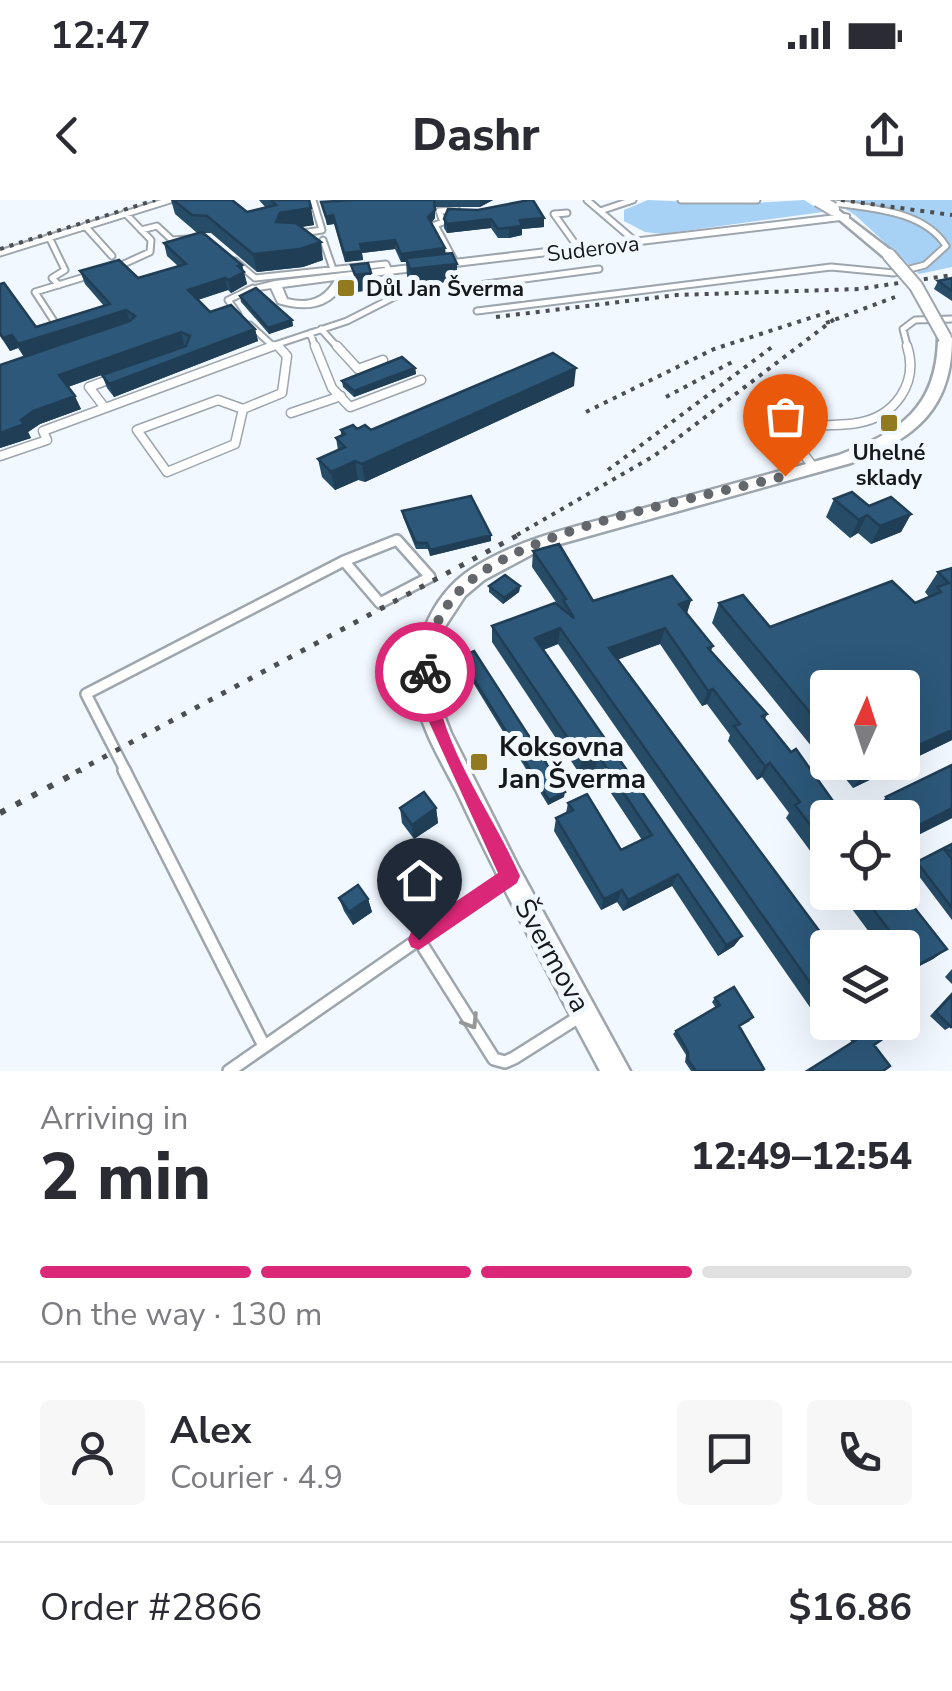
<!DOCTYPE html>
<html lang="en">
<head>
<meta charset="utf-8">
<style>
  body { margin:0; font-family:"Nunito Sans",sans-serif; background:#f7f7f7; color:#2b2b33; height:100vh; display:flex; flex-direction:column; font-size:38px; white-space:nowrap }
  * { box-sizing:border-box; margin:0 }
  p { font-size:32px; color:#7c7c81 }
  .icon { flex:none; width:55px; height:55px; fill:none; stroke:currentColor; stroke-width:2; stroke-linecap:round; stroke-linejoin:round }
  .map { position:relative; height:871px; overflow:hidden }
  .panel { display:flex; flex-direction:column; background:#fff; flex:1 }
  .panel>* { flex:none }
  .needle { width:65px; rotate:3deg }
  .tools { position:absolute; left:810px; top:470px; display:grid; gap:20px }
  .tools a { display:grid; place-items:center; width:110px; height:110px; border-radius:10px; background:#fff; box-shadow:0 10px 40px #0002; font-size:50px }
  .pin { position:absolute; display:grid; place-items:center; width:85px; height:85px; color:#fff; margin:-102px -42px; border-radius:50% 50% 50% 0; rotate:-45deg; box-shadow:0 0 10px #0007 }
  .pin .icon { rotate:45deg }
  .courier { position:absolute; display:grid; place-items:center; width:100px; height:100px; margin:-50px; border:8px solid #db2777; border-radius:50%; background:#fff; color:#222; box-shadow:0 2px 12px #0007 }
  .overview em { font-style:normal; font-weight:800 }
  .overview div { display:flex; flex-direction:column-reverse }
  .overview { display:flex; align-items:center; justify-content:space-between; height:170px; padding:0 40px }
  h1 { font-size:65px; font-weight:800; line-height:75px }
  .bar { display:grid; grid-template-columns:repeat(4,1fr); gap:15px 10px; align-content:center; height:120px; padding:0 40px }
  .bar i { height:12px; border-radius:8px; background:#e1e1e2 }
  .bar .on { background:#db2777 }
  .bar p { grid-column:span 4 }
  .line { display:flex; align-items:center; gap:25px; padding:0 40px; border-top:2px solid #e1e1e2 }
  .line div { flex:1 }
  .round { display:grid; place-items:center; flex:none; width:105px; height:105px; border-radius:10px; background:#f7f7f7 }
  .status { display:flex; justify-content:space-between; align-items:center; height:70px; padding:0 50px; background:#fff; direction:ltr }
  .status svg { height:28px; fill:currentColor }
  header { display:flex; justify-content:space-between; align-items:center; height:130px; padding:0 40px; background:#fff; font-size:45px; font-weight:800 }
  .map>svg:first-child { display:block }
</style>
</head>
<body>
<div class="status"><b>12:47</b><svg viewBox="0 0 49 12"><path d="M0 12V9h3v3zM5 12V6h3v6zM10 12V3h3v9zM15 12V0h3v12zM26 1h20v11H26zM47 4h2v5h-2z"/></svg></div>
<header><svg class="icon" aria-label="back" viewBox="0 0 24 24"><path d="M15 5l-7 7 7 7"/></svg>Dashr<svg class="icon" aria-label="share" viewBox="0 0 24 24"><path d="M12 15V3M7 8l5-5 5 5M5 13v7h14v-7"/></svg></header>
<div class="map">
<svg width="952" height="871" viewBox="0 0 952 871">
  <rect width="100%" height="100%" fill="#f1f8ff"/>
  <path fill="#a7d2f5" d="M648,0L739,4L804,0L823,12L662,34L645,32L624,21V10Z
    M831,0H952V67L919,74L855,15Z"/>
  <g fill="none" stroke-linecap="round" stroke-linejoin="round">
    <g stroke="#9da5ad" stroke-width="9">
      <path id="service-far3" d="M587,0L636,42
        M681,0H757
        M600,11L633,0
        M567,13L554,14L579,49
        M85,26L112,56
        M141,30L157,26L172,40L188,39
        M296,34L322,30L313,0
        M49,37L65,70L52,78L59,85
        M323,40L333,69
        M0,53L170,0
        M235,61L255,78L386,64L390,73
        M455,62L435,25L443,22L439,11L457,10
        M115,68L150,52L151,40L125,13
        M477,111L831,67L894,73L925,65L946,46C923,9 866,8 827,2
        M238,114L228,100L253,88
        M250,125L273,146L266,149
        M59,129L35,92L91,75
        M321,129L339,149
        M310,133L316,149
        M275,145L347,121L396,96L599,69
        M277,145L280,149
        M908,149L903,129L915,120L952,119"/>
    </g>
    <g stroke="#9da5ad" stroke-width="11">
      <path id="service-far2" d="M315,146L332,188L350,207L421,180
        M337,146L358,169L383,160
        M218,200L243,209L235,244L167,272L137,230Z
        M105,208L89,187L113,178
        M243,209L282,193L287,156L278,146
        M291,213L341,196
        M0,256L47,240L43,231L273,146
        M814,268L797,245L800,230C819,222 837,227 857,223C895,217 919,183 907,146"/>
    </g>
    <g stroke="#9da5ad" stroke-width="14">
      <path id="service-far1" d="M397,340L430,377L380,403L344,361Z
        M126,572L86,494L344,361"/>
    </g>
    <g stroke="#9da5ad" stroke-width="16">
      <path id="service" d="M124,570L264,846
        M419,740L494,859L505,862L514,858L582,815
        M229,871L507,678"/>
    </g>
    <g stroke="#9da5ad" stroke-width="4">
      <path id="minor" d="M845,14L849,15V19L347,79C332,108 308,112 278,103L271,88L253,91L247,88L275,81ZM335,80C324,100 308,104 287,99L282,87Z"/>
    </g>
    <g stroke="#9da5ad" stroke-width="5">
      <path id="tertiary" d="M833,6L893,52V58H885L829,11L827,9Z
        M945,134L952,138C952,210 914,239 851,263L542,349L484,380L465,396L444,428L437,447L438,500L451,533L519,668L630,871H600C551,779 502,688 458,594C443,564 421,530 416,496C410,449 430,397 470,370C519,338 578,326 634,311C702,292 771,274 839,255C900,232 937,208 938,138Z"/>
    </g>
    <use href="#service-far3" stroke="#fff" stroke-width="5"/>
    <use href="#service-far2" stroke="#fff" stroke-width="8"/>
    <use href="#service-far1" stroke="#fff" stroke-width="9"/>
    <use href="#service" stroke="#fff" stroke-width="11"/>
    <use href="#minor" fill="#fff" fill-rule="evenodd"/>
    <use href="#tertiary" fill="#fff" fill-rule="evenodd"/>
    <path stroke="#4b4f53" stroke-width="4" stroke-dasharray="4 6" stroke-linecap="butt" d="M841,0L952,15
      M0,49L155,0
      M496,117L677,95L859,89L952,75
      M826,123L895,97
      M666,197L736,160
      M586,212L714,149L835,110
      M608,270L776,144
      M517,335L654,256L837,117"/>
    <path stroke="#4b4f53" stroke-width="5" stroke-dasharray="5 10" stroke-linecap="butt" d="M76,572L522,333"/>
    <path stroke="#4b4f53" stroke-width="6" stroke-dasharray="6 12" stroke-linecap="butt" d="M0,613L81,570"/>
    <g stroke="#9da5ad" stroke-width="16" stroke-linecap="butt">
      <path id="tertiary-bridge" d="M818,0L833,9
        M889,55L916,86L945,138"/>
    </g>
    <use href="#tertiary-bridge" stroke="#fff" stroke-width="12"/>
  </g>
  <path fill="#274c68" d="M171,0H232L247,12L266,8L259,0H309L314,25L301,27L323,60L303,67L257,72L211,33H202L242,65L247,84L231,93L228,90L198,100L210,112L255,129L258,141L114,197L107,188L102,175L186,145L68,187L81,209L40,224L28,232L31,238L0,248V165L24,157L18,148L10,151L0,136V84L36,127L104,106L85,84L80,71L138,78L178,66L167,56L164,43L201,33L196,32L175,14Z
    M434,0H493L480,7H435V18L431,23L445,54L457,64V81L412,86L407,76L406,62H401L395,49L362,53L363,60L345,62L334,24L327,25L321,2Z
    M448,9L544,27L522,29V35L509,38H498L491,28L447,33L444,28V19Z
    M952,78V101L934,89L938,81Z
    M240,96L292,120L293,126L269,134L241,102Z
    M415,168L416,174L354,197L343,187L342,181Z
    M574,186L365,282L358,280L335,290L322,277L318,259L338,250L336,238L341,235V230L357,229L371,230Z
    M834,299L869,306L911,314L901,332L871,344L858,333L850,338L826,317Z
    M402,311L491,335V341L430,356L428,349H416L403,317Z
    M533,351L593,401L691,400L687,413L713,446L711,451L767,514L765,519L828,618V665L824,660L819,663L786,618L789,613L762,577L757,580L728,541L730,535L707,504L702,506L660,444L617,459L828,748V809L816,816L558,444L543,450L742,736L734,746L718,756L672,686L623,711L617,702L601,710L554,631L556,618L566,613L568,603L621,650L642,640L595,569L579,573L492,442V426L558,405L532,367Z
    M952,368V540L853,588L832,562H902L828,488V557L821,549L816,552L712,423L719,403L770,427L915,403L929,397L925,392L938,372Z
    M489,386H520L519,392L503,404L489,392Z
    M460,457L564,597L548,605L461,463Z
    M952,565V618L902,643V618L869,617L886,597Z
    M400,608H436L438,623L414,639L402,623Z
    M952,644V720L912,667L917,662Z
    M848,692H902L947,749L933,759L902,775V748H881L852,709L857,704Z
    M339,698L368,699L372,712L353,725L344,711Z
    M952,769V784L945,777Z
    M952,792V826L945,830L930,816Z
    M715,798L750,821L739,827L761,871H691L685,862L686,855L673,834L676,831L716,808L712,802Z
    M862,822L874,845L852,843L846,833Z"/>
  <path fill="#203e55" d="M480,0H493L480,7Z
    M311,8L314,25L283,30L276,22L280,13Z
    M435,10V18L429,26L428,17Z
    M333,15L334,24L327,25L326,17Z
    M544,18V27L522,29V35L509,38V29L520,20Z
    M491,19V28L447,33V24Z
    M395,40V49L362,53L363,60L345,62L344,53L360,44Z
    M321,42L323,60L303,67L257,72L253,54Z
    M445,48V57L406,58V62H401V54Z
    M457,64V81L412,86L410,69Z
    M242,65L247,84L231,93L228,80L238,66Z
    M371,73L373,90L357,92L355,75Z
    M225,78L228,90L191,102L188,90Z
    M126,110L131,122L24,157L18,144Z
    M292,120L293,126L269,134L268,128Z
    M255,129L258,141L114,197L109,184Z
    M181,132L184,145L65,188L59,175Z
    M12,135L18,148L10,151L3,138Z
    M415,168L416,174L354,197V191Z
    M576,168L574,186L365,282L362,264Z
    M75,196L81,209L40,224L28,232L31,238L0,248V233L33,211Z
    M355,261L358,280L335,290L331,272Z
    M911,314L901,332L871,344L880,326Z
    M867,315L858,333L850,338L859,320Z
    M491,335V341L430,356V350Z
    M520,386L519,392L503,404L504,398Z
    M691,400L686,416L679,404Z
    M560,428L558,444L533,454L535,438Z
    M665,428L660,444L606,464L609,448Z
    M713,489L707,504L702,506L708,491Z
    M952,530V540L853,588L866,570L882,562H902V553Z
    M828,533V540L821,549L816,552Z
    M598,555L595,569L579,573L582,559Z
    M770,563L762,577L757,580L765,566Z
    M565,592L564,597L548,605L549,600Z
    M436,608L438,623L414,639L412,625Z
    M952,608V618L902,643V638L913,628Z
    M678,674L672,686L623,711L628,700Z
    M622,690L617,702L601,710L604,699Z
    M368,699L372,712L353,725L349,712Z
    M742,736L734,746L718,756L726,745Z
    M947,749L933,759L902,775L916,766Z"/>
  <path fill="#2d5879" stroke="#203e55" stroke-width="2.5" d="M173,0H232L247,12L276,5L271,0H309L311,8L280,13L276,22L296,23L321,42L300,49L253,54L207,16L192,15Z
    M353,0H434L435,10L428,17L445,48L401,54L395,40L360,44L362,51L344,53L333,15L326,17L321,2Z
    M529,0H533L544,18L520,20L522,26L498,29L491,19L447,24L444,19L448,9L478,10Z
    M202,32L242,65L238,66L244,72L228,80L225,78L188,90L210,112L231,105L255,129L109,184L102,175L186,146L190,136L181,132L59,175L75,196L33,211L21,220L24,224L0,233V165L130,121L135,116L126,110L18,144L12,135L3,138L0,133V84L4,83L36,127L110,104L80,71L119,60L138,78L186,64L164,43Z
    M452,53L457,64L410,69L406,58Z
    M368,63L371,73L355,75L351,65Z
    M952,78V91L938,81Z
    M256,88L292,120L268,128L240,96Z
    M553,153L576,168L362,264L355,261L331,272L318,259L345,247L336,238L345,234L341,230L353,225L357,229L365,225L371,230Z
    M402,157L415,168L354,191L342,181Z
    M852,292L869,306L891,297L911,314L880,326L867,315L859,320L834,299Z
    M471,296L491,335L430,350L427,343H416L402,311Z
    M559,344L593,401L672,376L691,400L679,404L713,446L708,448L767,514L762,516L791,552L796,549L845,618H828V648L795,605L800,602L770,563L765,566L734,526L740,524L713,489L708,491L665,428L609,448L832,748H828L827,807L560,428L535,438L742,736L726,745L678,674L628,700L622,690L604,699L556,618L573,610L568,603L587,594L621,650L652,635L598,555L582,559L492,426L555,403L574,418L563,400L566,399L533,351Z
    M952,368V530L902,553V488H828L827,533L719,403L743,395L770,427L892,381L915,403L941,392L937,387L949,383L938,372Z
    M505,375L520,386L504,398L489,386Z
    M474,451L565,592L549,600L460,457Z
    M860,562H882L866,570Z
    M952,565V608L913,628L886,597Z
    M424,592L436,608L412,625L400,608Z
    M952,644V652L943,648L952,659V708L917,662Z
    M358,685L368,699L349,712L339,698Z
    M869,692H902L947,749L916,766L864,697L870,694Z
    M734,787L753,817L739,826L764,869L761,871H696L688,860V852L676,831L720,805L715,798Z
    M952,795V826L951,827L936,812Z
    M862,822H872L884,838L874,845L890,866L883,871H807L856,840L850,830Z"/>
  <defs><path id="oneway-chevron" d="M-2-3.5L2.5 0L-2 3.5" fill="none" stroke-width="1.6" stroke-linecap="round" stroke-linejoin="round" transform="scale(2.5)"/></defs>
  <use stroke="#969898" href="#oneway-chevron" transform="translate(471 822) rotate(58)"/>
  <path fill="#db2777" d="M425,465L434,472C439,545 491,610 520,676L517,683L419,750L411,747L408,740L411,732L498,673L419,500L417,472Z"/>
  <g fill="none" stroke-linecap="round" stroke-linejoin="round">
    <path stroke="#63676b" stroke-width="10" stroke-dasharray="0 18" d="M425,472C427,433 445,398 478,375C548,324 699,298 785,276"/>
  </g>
  <g fill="#917a20" stroke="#f1f8ff" stroke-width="4">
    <rect x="336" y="78" width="20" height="20" rx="5"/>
    <rect x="879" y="213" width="20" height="20" rx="5"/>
    <rect x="469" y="552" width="20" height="20" rx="5"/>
  </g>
  <g text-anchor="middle" stroke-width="10" stroke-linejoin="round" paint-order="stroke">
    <g font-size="22" fill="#16191b" stroke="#f1f8ff">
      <text transform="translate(593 48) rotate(-7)" y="8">Suderova</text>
    </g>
    <g font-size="22" font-weight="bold" fill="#16191b" stroke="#f1f8ff" text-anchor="start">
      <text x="366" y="96">Důl Jan Šverma</text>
      <text x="889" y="260" text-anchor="middle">Uhelné<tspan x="889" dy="25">sklady</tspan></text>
    </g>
    <g font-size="28" font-weight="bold" fill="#16191b" stroke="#f1f8ff" text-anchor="start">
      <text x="499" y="556">Koksovna<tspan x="499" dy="32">Jan Šverma</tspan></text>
    </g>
    <g font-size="28" fill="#16191b" stroke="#f1f8ff">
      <text transform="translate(553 755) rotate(61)" y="10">Švermova</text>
    </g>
  </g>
</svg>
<div class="tools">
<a><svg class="needle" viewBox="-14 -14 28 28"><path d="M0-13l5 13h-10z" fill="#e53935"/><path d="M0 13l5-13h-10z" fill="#7c7c81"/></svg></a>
<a><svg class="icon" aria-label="locate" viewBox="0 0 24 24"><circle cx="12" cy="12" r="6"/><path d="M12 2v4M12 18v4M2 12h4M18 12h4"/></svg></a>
<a><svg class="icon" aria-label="layers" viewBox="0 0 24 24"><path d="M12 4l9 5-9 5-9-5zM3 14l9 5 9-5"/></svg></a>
</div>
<div class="pin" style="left:785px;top:276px;background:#ea580c"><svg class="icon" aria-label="bag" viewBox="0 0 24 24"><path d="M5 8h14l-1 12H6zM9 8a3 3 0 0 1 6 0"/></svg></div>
<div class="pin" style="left:419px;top:740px;background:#1f2937"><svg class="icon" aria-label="home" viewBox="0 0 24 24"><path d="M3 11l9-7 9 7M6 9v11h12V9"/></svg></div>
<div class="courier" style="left:425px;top:472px"><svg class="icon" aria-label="bike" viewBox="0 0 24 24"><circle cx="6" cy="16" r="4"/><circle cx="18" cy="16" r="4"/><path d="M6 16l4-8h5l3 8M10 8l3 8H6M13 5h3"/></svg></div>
</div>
<section class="panel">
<div class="overview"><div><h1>2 min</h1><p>Arriving in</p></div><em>12:49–12:54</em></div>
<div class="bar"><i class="on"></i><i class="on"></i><i class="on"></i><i></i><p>On the way · 130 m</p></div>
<div class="line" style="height:180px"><a class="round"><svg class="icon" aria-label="person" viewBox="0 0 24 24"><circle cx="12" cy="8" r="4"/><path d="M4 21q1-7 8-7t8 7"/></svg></a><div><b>Alex</b><p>Courier · 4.9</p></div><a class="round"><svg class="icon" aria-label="chat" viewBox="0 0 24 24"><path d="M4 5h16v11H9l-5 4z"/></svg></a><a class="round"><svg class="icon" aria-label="phone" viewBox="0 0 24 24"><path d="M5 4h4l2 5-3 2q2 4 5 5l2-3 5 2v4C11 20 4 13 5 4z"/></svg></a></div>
<div class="line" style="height:130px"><div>Order #2866</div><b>$16.86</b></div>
</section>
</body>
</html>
